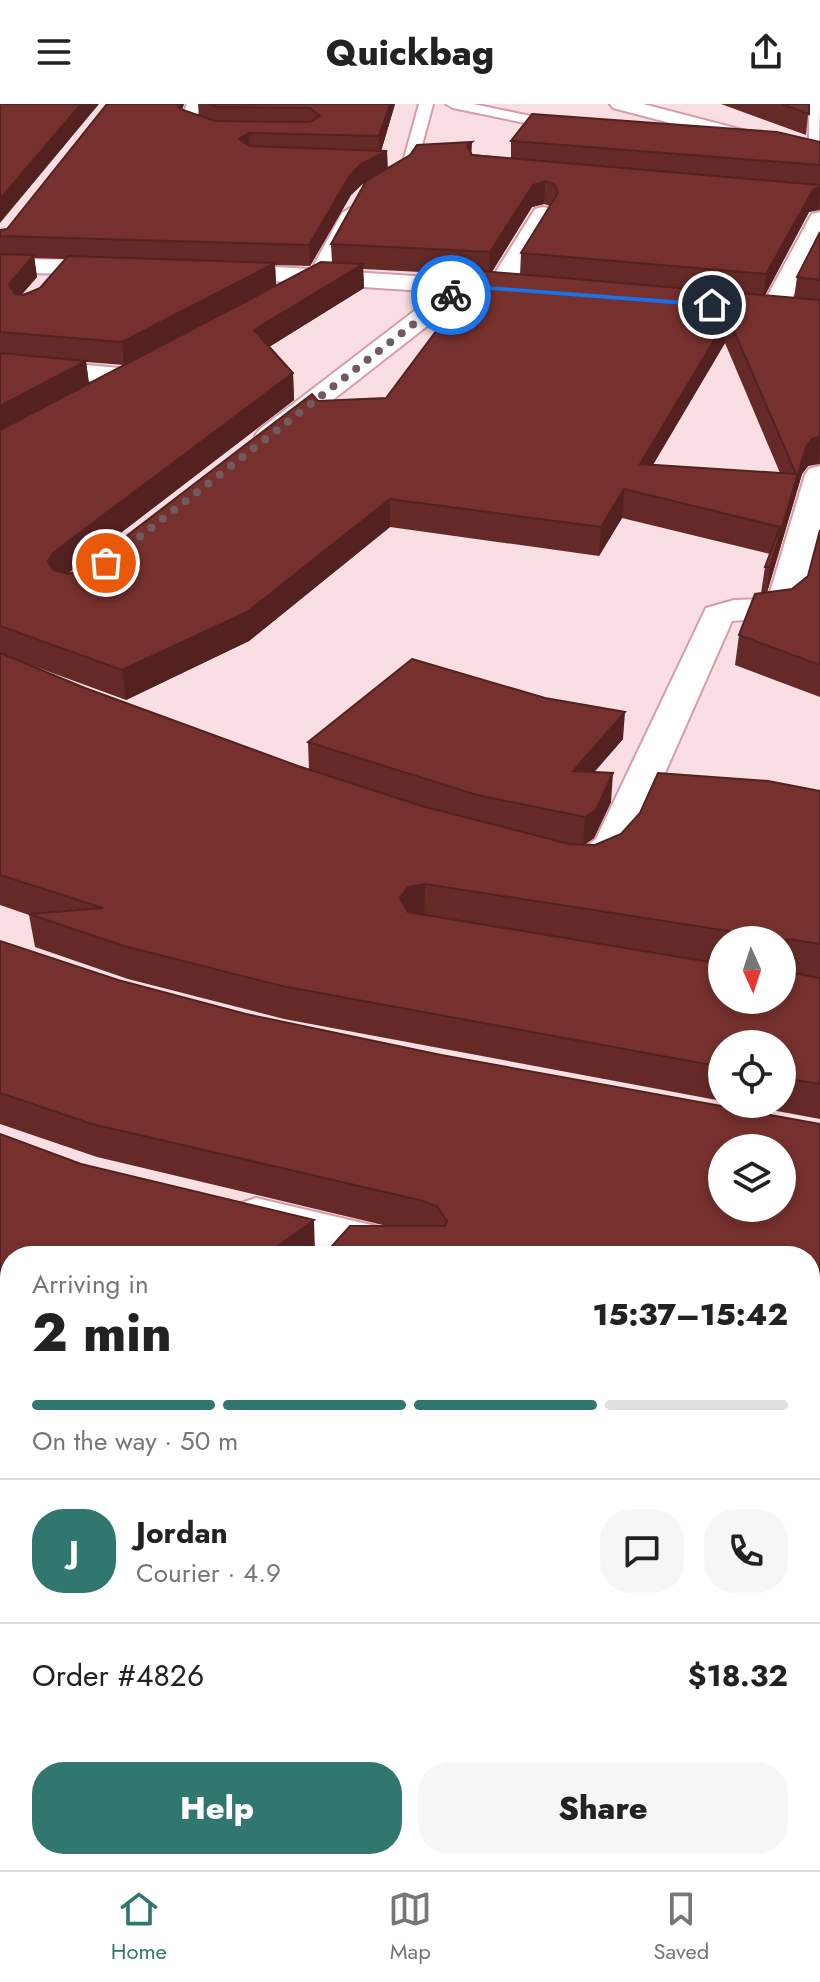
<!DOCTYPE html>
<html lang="en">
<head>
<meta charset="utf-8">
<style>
  body { margin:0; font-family:Jost,sans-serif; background:#f6f6f6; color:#222; height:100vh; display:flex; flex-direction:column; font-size:30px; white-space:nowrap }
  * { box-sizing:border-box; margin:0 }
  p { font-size:26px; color:#767676 }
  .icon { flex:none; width:44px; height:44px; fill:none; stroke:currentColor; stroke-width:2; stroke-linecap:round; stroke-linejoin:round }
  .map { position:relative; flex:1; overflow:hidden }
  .details { position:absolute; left:0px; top:1142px; width:820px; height:624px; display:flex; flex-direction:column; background:#fff; border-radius:32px 32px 0 0; box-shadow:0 4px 12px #0003 }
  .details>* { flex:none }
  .needle { width:52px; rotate:177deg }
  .fabs { position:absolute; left:708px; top:822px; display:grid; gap:16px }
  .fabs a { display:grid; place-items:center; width:88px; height:88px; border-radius:50%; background:#fff; box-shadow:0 4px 12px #0003; font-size:40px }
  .pin { position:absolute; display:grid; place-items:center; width:68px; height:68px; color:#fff; margin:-34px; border:4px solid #fff; border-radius:50%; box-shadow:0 2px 8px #0007 }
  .courier { position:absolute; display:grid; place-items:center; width:80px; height:80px; margin:-40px; border:6px solid #1a73e8; border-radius:50%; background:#fff; color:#222; box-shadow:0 2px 10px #0007 }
  .headline em { font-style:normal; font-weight:800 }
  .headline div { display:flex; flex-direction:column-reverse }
  .headline { display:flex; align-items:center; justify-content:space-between; height:136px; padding:0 32px }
  h1 { font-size:52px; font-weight:800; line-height:60px }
  .bar { display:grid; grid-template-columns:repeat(4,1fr); gap:12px 8px; align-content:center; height:96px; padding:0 32px }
  .bar i { height:10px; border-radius:6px; background:#e0e0e0 }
  .bar .on { background:#30776f }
  .bar p { grid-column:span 4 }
  .line { display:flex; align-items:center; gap:20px; padding:0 32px; border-top:2px solid #e0e0e0 }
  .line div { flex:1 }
  .round { display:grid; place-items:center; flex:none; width:84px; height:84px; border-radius:32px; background:#f6f6f6 }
  .button { display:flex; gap:16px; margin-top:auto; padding:16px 32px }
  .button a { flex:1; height:92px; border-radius:32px; background:#30776f; color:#fff; font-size:32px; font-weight:800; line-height:92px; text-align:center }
  .button a+a { background:#f6f6f6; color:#222 }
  header { display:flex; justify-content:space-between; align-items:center; height:104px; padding:0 32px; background:#fff; font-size:36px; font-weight:800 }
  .tabs { display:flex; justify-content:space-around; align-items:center; height:112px; border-top:2px solid #e0e0e0; background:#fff; font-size:22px; color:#767676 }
  .tabs a { display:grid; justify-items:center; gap:4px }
  .tabs .on { color:#30776f }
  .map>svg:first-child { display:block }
</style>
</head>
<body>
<header><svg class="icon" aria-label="menu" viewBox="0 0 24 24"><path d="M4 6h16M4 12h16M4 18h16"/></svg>Quickbag<svg class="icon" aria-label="share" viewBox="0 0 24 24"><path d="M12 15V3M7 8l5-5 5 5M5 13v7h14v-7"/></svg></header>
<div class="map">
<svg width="820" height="1766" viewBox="0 0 820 1766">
  <rect width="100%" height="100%" fill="#f9dee3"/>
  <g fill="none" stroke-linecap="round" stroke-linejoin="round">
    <g stroke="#d89ba8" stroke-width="4">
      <path id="service" d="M187,0H201L195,16L218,26V32H208L182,21L180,18Z
        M419,0H433L417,60L397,79H387V73L403,58Z
        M446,0H473L569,20L576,24L569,28L453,4Z
        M350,104L358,109L324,172L322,176H310L308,172L342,109Z"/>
    </g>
    <g stroke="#d89ba8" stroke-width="4">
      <path id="minor" d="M809,0H820L819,42L809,36Z
        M543,103L551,105L554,110L514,179L538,182L541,187L538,192L529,194L468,190L279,338L269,341L259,338L255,332L259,326L439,188L214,173L205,171L202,166L205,161L214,159L490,177L535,105Z
        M820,108V138L786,206L782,211H764L760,206L809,115L812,110Z
        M0,155L118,156L127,158L130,163L127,168L118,170L0,169Z
        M0,253L130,265L140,267L144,273L140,279L130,281L0,269Z
        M820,362V426L800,501C786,521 753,514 732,517L634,739C615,767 588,772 556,764L550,755L556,746L584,744L596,735L706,504L734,496L768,495L805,371L809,365Z
        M256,1094L418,1132L436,1138L444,1152H338L238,1126L231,1113L238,1100Z
        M0,1334L10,1337V1385L0,1382Z
        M810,1547L820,1548V1608L810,1607Z
        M820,1636V1743L810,1747V1640Z"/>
    </g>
    <g stroke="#d89ba8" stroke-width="4">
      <path id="tertiary" d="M610,0H643L820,46V58L613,4Z"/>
    </g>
    <use href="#service" fill="#fff" fill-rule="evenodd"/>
    <use href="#minor" fill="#fff" fill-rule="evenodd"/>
    <use href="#tertiary" fill="#fff" fill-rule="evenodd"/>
  </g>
  <path fill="#652a28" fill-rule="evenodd" d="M184,0L182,6L199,11L198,0H395L381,47L388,64L472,50L511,54V37L820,38V106L809,108L765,191L794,194L797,173L820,128V360L808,362L802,370L767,488L792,485L808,472L820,426V593L735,561L739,531L761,489L765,463L770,450L622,414L599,452L390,423L249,537L126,596L17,556L85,584L309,666L308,638L623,635L594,668L611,698L594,734L585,740L595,741L820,687V1015L740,1000H782V940H722V997L284,915L128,875L35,843L29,811L0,801V126L7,125ZM365,78L331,140L332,158L147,249L276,181L275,161L310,162L351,91ZM544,100L550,102L521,149L520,171L492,168L532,103ZM34,154L65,155L40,184L22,190L37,173ZM363,165L478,171L386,294L318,297L82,466L67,470L294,296L293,269L269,243L364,184ZM725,239L780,369L653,361ZM86,258L124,261L89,280ZM722,836H782V896H722Z
    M721,0H809L806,31Z
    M0,837L118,876L246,910L441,951L820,1020V1224L815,1223V1236L820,1238V1432L810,1429V1152L387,1122L97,1053L0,1020Z
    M0,1030L315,1149L312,1152H10V1329L0,1326Z
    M810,1675L816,1723L812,1738L820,1766H568L550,1756H810Z"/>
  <path fill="#532220" d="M81,0H99L0,119V95Z
    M176,0H184L177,17Z
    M390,0H395L380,51L387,47L388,67L362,80L351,91L310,162L309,141L350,71L361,60L380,51L379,32Z
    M249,29L250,48L239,35Z
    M472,38L471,60L467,42Z
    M545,77L544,100L532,103L489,172L490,148L533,81Z
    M820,83L819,105L809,108L763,195L766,170L813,86Z
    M34,151L37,173L12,202L9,180Z
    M275,159L276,181L124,261L122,238Z
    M363,160L364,184L256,251L254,226Z
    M728,213L725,239L637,387L640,360Z
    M86,257L89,280L0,328V302Z
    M293,269L294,296L58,477L48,457L54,448Z
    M820,333L819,359L808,362L802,370L766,492L770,463L806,343L812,335Z
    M624,385L622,414L599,452L601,423Z
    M390,395V423L249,537L126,596L122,566Z
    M625,608L623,635L571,695L573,667Z
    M613,669L611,698L594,734L583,742L585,713Z
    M425,780L424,812L400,826V794L408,783Z
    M314,1116L315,1149L312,1152H264Z
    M481,1756H493L488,1766H476Z"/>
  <path fill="#76312e" stroke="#532220" stroke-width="2" fill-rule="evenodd" d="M0,0H81L0,95Z
    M107,0H177L180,5L215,17L310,18L320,12L310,4L217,3L209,0H390L379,32L249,29L239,35L249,42L387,47L361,60L350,71L309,141L0,132V126L7,125Z
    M782,0H809V10Z
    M532,10L777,28L820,38V61L511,37Z
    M472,38L467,42L472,51L820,81V83L813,86L766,170L521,149L558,89L555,81L545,77L533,81L490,148L331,140L366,77L410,51L417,41Z
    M820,128V176L797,173Z
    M0,150L34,151L9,180L15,190L24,191L40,184L68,152L275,159L122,238L0,228Z
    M321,158L363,160L254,226L293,269L54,448L48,457L53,466L67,470L82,466L312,290L318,297L386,294L481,167L820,196V333L812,335L806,343L770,463H765L780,423L624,385L601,423L390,395L247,508L122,566L0,522V326ZM728,213L796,370L640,360Z
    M0,249L86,257L0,302Z
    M820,426V561L739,531L755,490L792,485L808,472Z
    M0,549L85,584L298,662L422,702L569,740L595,741L621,730L640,709L658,669L768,677L820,687V840L788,835L785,838V860H782V836H729V827L425,780L408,783L400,794L408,808L722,860V896H782V867L820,874V980L782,974V940H722V963L282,882L124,842L29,810L103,804L0,771Z
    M412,555L545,594L625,608L573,667L613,669L596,706L585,713L477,691L308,638Z
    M0,837L118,876L246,910L441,951L820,1020V1189H818L814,1192L815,1236L820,1238V1396L810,1393V1152H323L350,1122H445L447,1117L437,1102L419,1096L92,1020L0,989ZM722,1044H782V1104H722Z
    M0,1030L81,1060L314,1116L264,1152H10V1299L0,1295Z
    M0,1376L10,1380V1756H481L476,1766H0Z
    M810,1675L816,1678V1723H810Z
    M810,1738H820V1766H625L607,1756H810Z"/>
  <path fill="#1a73e8" d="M461,180L712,199L715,201L712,203L465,184L454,193H449Z"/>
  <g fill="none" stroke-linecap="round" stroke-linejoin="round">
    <path stroke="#725b60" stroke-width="8" stroke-dasharray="0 14.4" d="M106,459L451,191"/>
  </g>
</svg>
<div class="fabs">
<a><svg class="needle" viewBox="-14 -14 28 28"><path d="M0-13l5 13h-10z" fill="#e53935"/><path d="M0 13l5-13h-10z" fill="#767676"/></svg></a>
<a><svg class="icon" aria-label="locate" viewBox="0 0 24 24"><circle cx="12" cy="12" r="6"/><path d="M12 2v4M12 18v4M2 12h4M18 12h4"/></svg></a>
<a><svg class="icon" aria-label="layers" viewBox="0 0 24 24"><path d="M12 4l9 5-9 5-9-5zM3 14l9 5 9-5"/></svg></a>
</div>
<div class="pin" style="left:106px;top:459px;background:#ea580c"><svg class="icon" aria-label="bag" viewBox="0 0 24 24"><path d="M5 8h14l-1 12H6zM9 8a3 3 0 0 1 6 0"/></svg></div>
<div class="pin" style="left:712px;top:201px;background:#1f2937"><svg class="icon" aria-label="home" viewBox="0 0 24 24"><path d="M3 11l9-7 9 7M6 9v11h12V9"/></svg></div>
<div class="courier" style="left:451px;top:191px"><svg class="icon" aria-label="bike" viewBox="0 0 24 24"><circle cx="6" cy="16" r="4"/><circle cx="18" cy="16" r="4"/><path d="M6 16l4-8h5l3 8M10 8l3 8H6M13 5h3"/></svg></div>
<section class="details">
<div class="headline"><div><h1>2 min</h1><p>Arriving in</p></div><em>15:37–15:42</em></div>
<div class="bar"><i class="on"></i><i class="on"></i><i class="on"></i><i></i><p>On the way · 50 m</p></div>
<div class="line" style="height:144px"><b class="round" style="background:#30776f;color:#fff">J</b><div><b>Jordan</b><p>Courier · 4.9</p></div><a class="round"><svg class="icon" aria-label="chat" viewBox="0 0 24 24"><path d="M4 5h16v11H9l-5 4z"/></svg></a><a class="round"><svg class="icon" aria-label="phone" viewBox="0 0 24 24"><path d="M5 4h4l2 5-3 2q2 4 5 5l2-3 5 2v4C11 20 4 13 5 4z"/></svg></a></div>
<div class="line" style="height:104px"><div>Order #4826</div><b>$18.32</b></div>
<div class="button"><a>Help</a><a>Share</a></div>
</section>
</div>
<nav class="tabs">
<a class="on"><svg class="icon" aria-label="home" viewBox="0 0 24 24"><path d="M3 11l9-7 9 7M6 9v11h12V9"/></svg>Home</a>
<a><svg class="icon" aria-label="map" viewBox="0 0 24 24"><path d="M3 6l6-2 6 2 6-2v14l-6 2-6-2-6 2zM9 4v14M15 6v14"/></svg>Map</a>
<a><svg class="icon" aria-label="saved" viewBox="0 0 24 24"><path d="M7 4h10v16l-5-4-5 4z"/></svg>Saved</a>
</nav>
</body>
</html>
